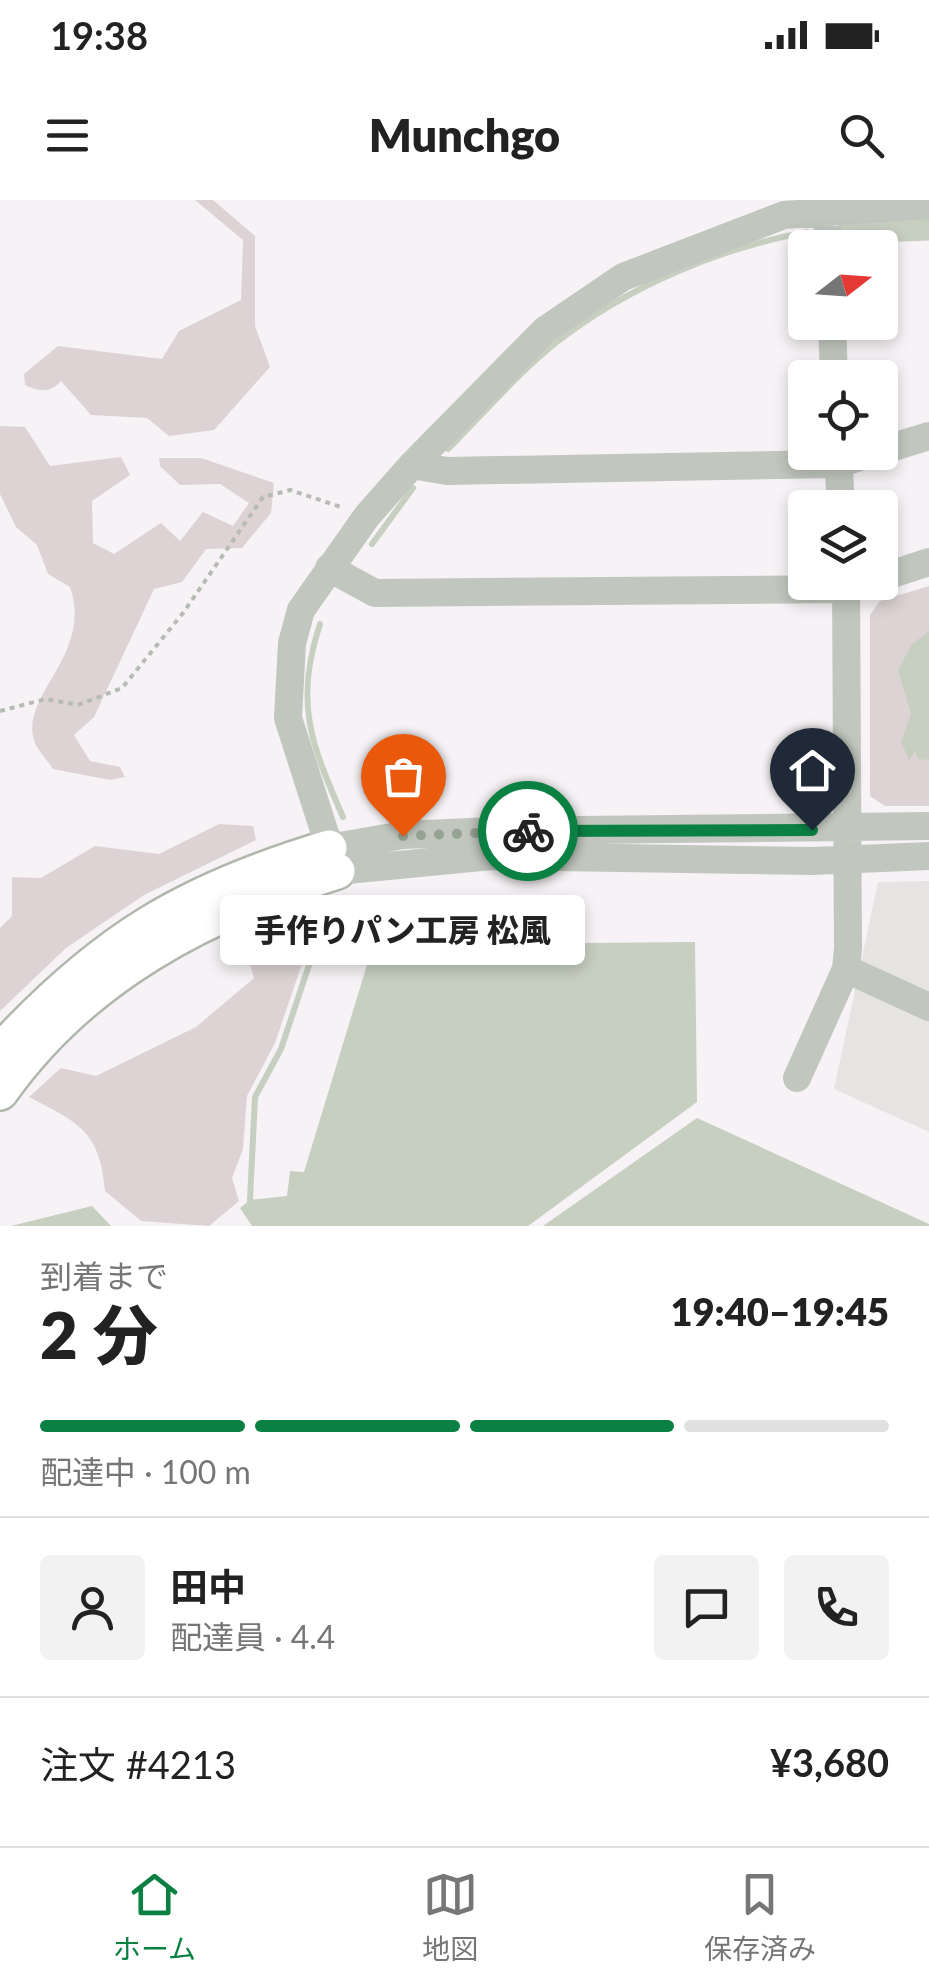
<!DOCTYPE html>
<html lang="ja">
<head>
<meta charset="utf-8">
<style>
  body { margin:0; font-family:Lato,"Noto Sans JP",sans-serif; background:#f2f2f2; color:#222; height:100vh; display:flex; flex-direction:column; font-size:38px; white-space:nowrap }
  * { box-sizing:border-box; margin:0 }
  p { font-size:32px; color:#767676 }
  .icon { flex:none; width:55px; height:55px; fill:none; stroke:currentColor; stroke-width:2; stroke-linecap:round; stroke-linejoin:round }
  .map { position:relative; height:1026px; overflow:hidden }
  .details { display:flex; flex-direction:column; background:#fff; flex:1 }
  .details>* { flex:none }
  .needle { width:65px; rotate:73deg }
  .buttons { position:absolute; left:788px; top:30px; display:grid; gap:20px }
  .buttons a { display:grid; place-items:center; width:110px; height:110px; border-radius:10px; background:#fff; box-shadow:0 5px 15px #0003; font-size:50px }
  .pin { position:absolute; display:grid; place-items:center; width:85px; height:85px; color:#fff; margin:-102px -42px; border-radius:50% 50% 50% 0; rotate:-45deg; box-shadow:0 0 10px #0007 }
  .pin .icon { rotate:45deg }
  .courier { position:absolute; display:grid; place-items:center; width:100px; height:100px; margin:-50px; border:8px solid #0b8043; border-radius:50%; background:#fff; color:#222; box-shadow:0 2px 12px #0007 }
  .bubble { position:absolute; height:70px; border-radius:10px; background:#fff; box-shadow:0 5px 15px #0003; font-size:32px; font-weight:800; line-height:70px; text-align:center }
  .summary em { font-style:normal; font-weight:800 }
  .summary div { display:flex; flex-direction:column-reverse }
  .summary { display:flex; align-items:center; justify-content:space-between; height:170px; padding:0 40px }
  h1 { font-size:65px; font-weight:800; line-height:75px }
  .bar { display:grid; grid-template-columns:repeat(4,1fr); gap:15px 10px; align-content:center; height:120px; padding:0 40px }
  .bar i { height:12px; border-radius:8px; background:#e0e0e0 }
  .bar .selected { background:#0b8043 }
  .bar p { grid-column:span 4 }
  .line { display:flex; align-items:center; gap:25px; padding:0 40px; border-top:2px solid #e0e0e0 }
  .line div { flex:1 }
  .round { display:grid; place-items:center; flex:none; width:105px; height:105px; border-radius:10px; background:#f2f2f2 }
  .status { display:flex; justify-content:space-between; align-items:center; height:70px; padding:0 50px; background:#fff; direction:ltr }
  .status svg { height:28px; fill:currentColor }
  header { display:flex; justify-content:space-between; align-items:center; height:130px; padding:0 40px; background:#fff; font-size:45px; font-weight:800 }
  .tab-bar { display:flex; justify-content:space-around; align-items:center; height:140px; border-top:2px solid #e0e0e0; background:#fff; font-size:28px; color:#767676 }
  .tab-bar a { display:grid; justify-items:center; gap:5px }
  .tab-bar .selected { color:#0b8043 }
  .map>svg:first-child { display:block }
</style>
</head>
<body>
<div class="status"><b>19:38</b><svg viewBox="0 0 49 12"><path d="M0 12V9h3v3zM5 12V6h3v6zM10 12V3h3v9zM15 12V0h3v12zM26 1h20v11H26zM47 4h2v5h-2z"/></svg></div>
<header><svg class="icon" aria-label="menu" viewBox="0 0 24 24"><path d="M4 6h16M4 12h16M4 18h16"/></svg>Munchgo<svg class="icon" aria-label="search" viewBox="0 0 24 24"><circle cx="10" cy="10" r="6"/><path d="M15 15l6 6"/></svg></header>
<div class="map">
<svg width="929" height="1026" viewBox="0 0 929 1026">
  <rect width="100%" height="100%" fill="#f6f2f5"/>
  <path fill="#e5e4e3" d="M929,681V932L834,889L878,682Z"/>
  <path fill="#ddd3d5" d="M195,0H213L255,36V126L270,167L214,230L169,236L147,218L91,215L61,181C50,193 39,192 25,185L24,174L58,146L162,159L179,131L241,100L243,40Z
    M0,226L25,227L50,266L121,257L130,275L92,301L93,343L114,354L161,323L180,341L203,312L233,326L249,303L220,284L180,285L160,266L159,258H201L274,283L271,313L242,348L206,349L182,382L154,389L94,517L74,535L90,561L120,567L125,577L110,580L53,569C48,561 39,552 35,543C17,496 94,456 70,387L48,374L37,345L16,327L0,294Z
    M929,386V606H885L870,596V415L880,401Z
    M219,624L253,626L256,640L144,695L66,748L0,811V728L12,716V677L41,678L95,646L159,654Z
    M316,706L317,720L275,843L247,896L243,949L232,978L239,1001L209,1026L141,1021L105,991C100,931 79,923 29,897L61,868L96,876L196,827L254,778L246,751Z"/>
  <path fill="#c7cfc1" d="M929,431V560L918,559L915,552L909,560L901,542L911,514L898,470L912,444Z
    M695,742L697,902L528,1026H252L240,1008L250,1000L287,996L290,971L304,972L373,745Z
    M697,918L929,1024V1026H543Z
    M92,1006L111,1026H11Z"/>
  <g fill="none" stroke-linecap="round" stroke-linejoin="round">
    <path stroke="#c7cfc1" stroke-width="6" d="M448,249C483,214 518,173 557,142C627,87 719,48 807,32
      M372,344L413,288
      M320,424C294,503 311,544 343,617
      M250,1000L255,897L281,849L331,699"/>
    <path stroke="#c7cfc1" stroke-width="35" d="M856,26L929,23"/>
    <g stroke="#b0b8ad" stroke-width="40">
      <path id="major" d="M0,852C102,741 185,691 329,648
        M0,892C83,775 204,713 337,671"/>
    </g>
    <path stroke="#b6bbb4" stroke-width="4" stroke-dasharray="5 5" stroke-linecap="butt" d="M0,511L46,499L78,505L122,488L183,413L263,297L290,290L344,308"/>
    <path stroke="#c1c7be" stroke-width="28" d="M929,5L784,15L623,77L545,130L412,265L367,316L301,410L292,443L288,518L337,671L491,656L812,661L929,656
      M827,10L828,48
      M832,122L834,178
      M880,251L929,236
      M838,252L841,308
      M412,265L447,271L838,264L876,252
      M329,368L375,393L847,389L866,382
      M880,378L929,362
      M329,648L403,635L494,631L929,626
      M846,769L929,807
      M797,878L846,769L848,748L846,382"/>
    <use href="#major" stroke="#fff" stroke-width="35"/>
  </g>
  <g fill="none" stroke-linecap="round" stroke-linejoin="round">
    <path stroke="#97a392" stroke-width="10" stroke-dasharray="0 18" d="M403,636L528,631"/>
    <path stroke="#0b8043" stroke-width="12" d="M528,631L812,630"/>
  </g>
</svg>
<div class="buttons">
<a><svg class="needle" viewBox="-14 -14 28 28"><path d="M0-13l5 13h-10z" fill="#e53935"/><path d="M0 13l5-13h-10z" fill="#767676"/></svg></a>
<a><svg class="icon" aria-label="locate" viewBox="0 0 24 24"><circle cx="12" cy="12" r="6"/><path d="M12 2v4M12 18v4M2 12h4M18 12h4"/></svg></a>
<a><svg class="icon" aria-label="layers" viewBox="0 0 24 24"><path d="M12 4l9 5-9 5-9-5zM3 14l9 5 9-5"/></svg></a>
</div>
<div class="pin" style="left:403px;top:636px;background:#ea580c"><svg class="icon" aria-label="bag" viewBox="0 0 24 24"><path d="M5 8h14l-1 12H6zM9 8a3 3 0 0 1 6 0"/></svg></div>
<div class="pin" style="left:812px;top:630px;background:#1f2937"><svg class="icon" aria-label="home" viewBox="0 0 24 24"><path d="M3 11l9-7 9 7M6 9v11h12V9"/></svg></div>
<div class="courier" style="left:528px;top:631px"><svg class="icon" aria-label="bike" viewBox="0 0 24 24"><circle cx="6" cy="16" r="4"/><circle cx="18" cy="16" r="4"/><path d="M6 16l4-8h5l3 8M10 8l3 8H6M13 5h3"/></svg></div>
<div class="bubble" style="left:220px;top:695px;width:365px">手作りパン工房 松風</div>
</div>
<section class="details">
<div class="summary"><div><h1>2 分</h1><p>到着まで</p></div><em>19:40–19:45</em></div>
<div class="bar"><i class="selected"></i><i class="selected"></i><i class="selected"></i><i></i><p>配達中 · 100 m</p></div>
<div class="line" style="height:180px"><a class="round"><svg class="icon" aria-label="person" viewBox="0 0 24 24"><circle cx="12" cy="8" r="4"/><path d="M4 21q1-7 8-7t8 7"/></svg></a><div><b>田中</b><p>配達員 · 4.4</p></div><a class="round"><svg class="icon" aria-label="chat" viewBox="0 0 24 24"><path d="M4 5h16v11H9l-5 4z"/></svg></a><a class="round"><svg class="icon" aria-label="phone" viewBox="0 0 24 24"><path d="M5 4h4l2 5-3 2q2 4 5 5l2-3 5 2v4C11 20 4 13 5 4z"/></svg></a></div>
<div class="line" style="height:130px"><div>注文 #4213</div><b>¥3,680</b></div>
</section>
<nav class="tab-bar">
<a class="selected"><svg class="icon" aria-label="home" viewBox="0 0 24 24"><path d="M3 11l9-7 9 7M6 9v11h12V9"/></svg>ホーム</a>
<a><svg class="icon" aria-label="map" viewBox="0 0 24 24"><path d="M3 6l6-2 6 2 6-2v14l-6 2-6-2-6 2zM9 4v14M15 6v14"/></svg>地図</a>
<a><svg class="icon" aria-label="saved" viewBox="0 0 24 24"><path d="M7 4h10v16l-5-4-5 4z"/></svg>保存済み</a>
</nav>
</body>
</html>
